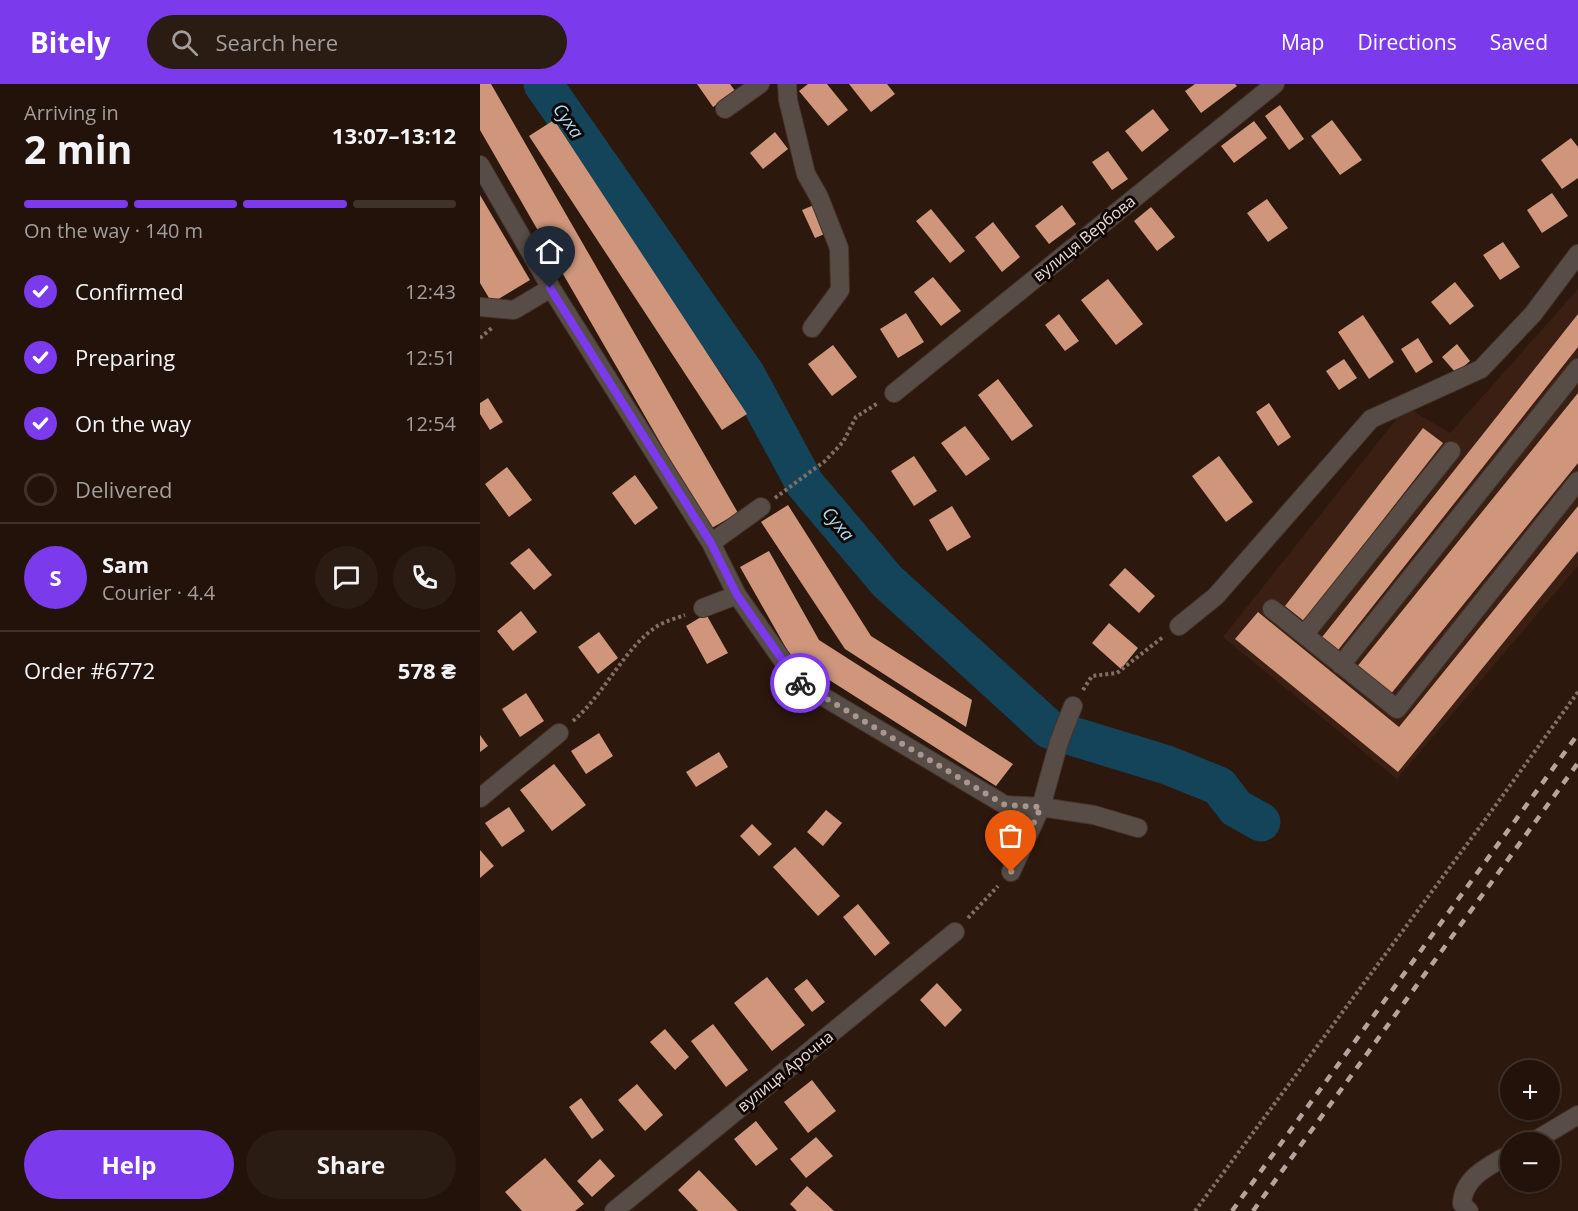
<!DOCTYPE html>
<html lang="en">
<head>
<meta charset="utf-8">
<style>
  body { margin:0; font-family:"Open Sans",sans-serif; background:#2a1b13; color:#f1f3f6; height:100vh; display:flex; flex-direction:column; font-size:22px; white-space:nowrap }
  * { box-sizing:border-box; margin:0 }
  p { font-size:20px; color:#a29e9c }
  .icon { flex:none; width:33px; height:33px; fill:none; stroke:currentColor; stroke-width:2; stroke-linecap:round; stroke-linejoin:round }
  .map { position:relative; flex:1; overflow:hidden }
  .sheet { display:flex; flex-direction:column; background:#22120a; width:480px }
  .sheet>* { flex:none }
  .buttons { position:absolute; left:1020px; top:976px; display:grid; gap:12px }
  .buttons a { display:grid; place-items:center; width:60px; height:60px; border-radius:50%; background:#22120a; box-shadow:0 2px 4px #0004,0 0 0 2px #3f322b; font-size:30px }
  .pin { position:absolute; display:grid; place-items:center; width:51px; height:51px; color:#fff; margin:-62px -26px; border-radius:50% 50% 50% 0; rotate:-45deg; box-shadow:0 0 6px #0007 }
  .pin .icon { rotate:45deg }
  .courier { position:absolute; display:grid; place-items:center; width:60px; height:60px; margin:-30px; border:4px solid #7c3aed; border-radius:50%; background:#fff; color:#222; box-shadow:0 2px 8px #0007 }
  .headline em { font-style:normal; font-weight:700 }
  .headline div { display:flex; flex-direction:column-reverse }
  .headline { display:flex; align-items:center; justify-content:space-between; height:102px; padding:0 24px }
  h1 { font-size:39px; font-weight:700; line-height:45px }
  .bar { display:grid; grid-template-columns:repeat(4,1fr); gap:9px 6px; align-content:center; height:72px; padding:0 24px }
  .bar i { height:8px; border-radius:4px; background:#3f322b }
  .bar .selected { background:#7c3aed }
  .bar p { grid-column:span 4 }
  .line { display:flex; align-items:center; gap:15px; padding:0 24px; border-top:2px solid #3f322b }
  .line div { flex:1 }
  .round { display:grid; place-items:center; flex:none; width:63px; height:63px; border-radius:32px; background:#2a1b13 }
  ol { padding:0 24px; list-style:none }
  li { display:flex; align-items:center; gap:18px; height:66px }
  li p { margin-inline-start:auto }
  li .icon { padding:6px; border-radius:50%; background:#7c3aed; color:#fff; stroke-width:4 }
  li:last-child { color:#a29e9c }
  li i { width:33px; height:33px; border:3px solid #3f322b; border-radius:50% }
  .primary-button { display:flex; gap:12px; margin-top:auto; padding:12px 24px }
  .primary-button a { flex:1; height:69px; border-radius:36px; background:#7c3aed; color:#fff; font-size:24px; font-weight:700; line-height:69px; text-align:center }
  .primary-button a+a { background:#2a1b13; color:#f1f3f6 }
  header { display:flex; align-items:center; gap:36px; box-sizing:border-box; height:84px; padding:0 30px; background:#7c3aed; color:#fff }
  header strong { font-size:28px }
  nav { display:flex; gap:33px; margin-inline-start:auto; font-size:21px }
  .search { width:420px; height:54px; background:#2a1b13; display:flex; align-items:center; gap:15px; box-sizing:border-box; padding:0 21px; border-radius:33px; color:#a29e9c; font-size:22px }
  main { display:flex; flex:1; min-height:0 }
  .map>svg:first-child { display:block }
</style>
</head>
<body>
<header>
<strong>Bitely</strong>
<div class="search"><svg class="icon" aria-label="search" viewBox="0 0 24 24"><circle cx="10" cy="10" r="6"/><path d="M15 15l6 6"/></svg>Search here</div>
<nav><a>Map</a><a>Directions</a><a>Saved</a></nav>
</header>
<main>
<section class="sheet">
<div class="headline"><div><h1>2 min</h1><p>Arriving in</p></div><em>13:07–13:12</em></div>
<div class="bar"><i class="selected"></i><i class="selected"></i><i class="selected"></i><i></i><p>On the way · 140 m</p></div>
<ol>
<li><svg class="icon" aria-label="check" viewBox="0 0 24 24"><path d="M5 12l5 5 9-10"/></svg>Confirmed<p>12:43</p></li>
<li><svg class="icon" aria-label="check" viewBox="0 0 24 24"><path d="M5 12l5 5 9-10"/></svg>Preparing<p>12:51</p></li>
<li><svg class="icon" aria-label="check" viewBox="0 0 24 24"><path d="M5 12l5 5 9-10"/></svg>On the way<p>12:54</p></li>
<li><i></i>Delivered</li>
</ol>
<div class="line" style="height:108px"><b class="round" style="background:#7c3aed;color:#fff">S</b><div><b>Sam</b><p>Courier · 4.4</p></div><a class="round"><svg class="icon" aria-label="chat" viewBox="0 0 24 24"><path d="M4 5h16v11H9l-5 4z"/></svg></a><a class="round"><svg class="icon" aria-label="phone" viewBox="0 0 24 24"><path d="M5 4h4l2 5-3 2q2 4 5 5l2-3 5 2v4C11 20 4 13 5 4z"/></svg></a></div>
<div class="line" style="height:78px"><div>Order #6772</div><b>578 ₴</b></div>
<div class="primary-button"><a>Help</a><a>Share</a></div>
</section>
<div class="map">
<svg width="1098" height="1127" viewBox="0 0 1098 1127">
  <rect width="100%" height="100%" fill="#2d180e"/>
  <path fill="#3b1f12" d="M1098,205V482L917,695L743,553L926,323L970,349Z"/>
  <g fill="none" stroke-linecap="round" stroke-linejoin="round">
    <path stroke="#134459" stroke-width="39" d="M63,0L266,291L325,400L407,497L569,645L687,681L739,702L756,724L781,738"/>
  </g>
  <path fill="#cf967b" d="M0,0H11L258,429L230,445L0,46Z
    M217,0H250L256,8L233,23Z
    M328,0H347L368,26L348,42L319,7Z
    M369,0H407L415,10L391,28Z
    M715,0H755L757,2L721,29L705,7Z
    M800,21L824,55L809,66L785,32Z
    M673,25L689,46L662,68L645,47Z
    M74,36L267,330L242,346L49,52Z
    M852,36L882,76L860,91L831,52Z
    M774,37L787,54L754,79L741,62Z
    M295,48L308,65L283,85L270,69Z
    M1091,54L1098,63V94L1082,105L1061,76Z
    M628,67L648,95L632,106L612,78Z
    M1072,109L1088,132L1062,149L1047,126Z
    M0,111L50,196L12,219L0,199Z
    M787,115L808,144L788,158L767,129Z
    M334,121L347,149L335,154L322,126Z
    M582,121L596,140L569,160L555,142Z
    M671,123L695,153L677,167L654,137Z
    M451,125L485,167L470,179L436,137Z
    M513,138L540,173L522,188L495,153Z
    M1023,158L1040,183L1020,196L1003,171Z
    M453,193L481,227L461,242L434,208Z
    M628,195L663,240L636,261L601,216Z
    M975,198L994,222L970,241L951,218Z
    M426,229L444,258L418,274L400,245Z
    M579,230L599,257L585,267L565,241Z
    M1098,230V263L855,570L839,557Z
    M883,231L914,278L889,295L858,248Z
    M938,254L953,278L936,289L921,265Z
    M977,260L990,277L976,289L962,273Z
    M353,261L377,293L352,312L328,280Z
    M864,275L877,294L859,306L846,287Z
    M518,295L553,342L532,357L498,311Z
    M1098,309V379L910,611L876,584Z
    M8,314L23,338L10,346L0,330V319Z
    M789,319L811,353L798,362L776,328Z
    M485,342L510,375L486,392L461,359Z
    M943,344L963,359L824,537L805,522Z
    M434,372L457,407L434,422L411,387Z
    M739,372L773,418L746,438L712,392Z
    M27,383L52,416L29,433L5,400Z
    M155,391L178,424L155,441L132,409Z
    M308,421L391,552L492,616L486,643L365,565L281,438Z
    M472,422L491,453L467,467L449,436Z
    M1098,422V467L918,688L755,555L778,528L919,643Z
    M49,464L72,491L54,506L30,479Z
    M289,467L339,556L533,680L516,702L310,571L260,483Z
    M645,484L675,512L659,529L629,501Z
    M41,527L57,548L33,567L17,547Z
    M226,530L248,569L227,580L206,542Z
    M629,539L658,564L641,585L612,559Z
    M119,548L138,574L118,590L98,563Z
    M46,609L64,637L40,653L22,625Z
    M119,649L133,672L106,690L91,667Z
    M0,651L8,662L0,668Z
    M239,668L248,683L216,703L206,688Z
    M74,680L106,721L72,747L40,706Z
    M29,723L45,747L22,763L5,739Z
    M346,726L362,739L343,762L327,748Z
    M272,740L292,760L279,772L260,752Z
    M315,763L360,812L338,832L293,783Z
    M0,766L14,782L0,794Z
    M378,820L410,859L395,872L363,833Z
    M287,893L325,941L292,967L254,919Z
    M327,895L345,918L332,928L314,905Z
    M457,899L482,926L465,943L440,916Z
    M233,940L268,986L246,1003L211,957Z
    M185,945L209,973L195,986L170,958Z
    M332,996L356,1027L328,1049L304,1018Z
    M157,1000L183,1031L165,1047L138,1016Z
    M101,1014L124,1046L112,1055L89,1023Z
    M276,1037L298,1065L276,1082L254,1055Z
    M336,1053L353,1072L326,1094L310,1075Z
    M65,1074L104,1120L95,1127H42L25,1108Z
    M120,1075L135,1092L112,1113L97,1097Z
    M219,1086L258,1127H218L198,1106Z
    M327,1102L354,1127H317L310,1120Z"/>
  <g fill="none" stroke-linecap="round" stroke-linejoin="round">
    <g stroke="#47332a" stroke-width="20">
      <path id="minor" d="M307,0L308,16L326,90L339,113L359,164L360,206L332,244
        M245,25L280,0
        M0,81L71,204L231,459L257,511L317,597L525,721L561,723L531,788
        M0,223L34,226L71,204
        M414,309L795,0
        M231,459L281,423
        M223,524L257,511
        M792,525L917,625L1098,397
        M699,542L736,512L891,335L1001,285L1053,230L1098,170
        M824,551L971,367
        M861,581L1098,284
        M593,622L579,658L561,723L614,731L658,744
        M0,714L79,649
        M1051,1059L1098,1031
        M134,1127L475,848
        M989,1127L982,1120C983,1093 1009,1082 1030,1070"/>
    </g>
    <path stroke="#816f66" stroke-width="4" stroke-dasharray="3 3" stroke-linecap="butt" d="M0,254L13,243
      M295,414L345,377L363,358L376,333L398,319
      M603,606L612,592L637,589L683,553
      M93,637C125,610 145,562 179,541C186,537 197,534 205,531
      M488,834L518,802
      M715,1127L1002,740L1098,608"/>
    <use href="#minor" stroke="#574d46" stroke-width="18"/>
    <path stroke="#b5a49c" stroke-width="4.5" stroke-dasharray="8 8" stroke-linecap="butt" d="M752,1127L1098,650
      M773,1127L1098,679"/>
  </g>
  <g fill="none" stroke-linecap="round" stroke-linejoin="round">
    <path stroke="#a8978f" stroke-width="6" stroke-dasharray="0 10.8" d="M320,599L525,721L561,723L531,788"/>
    <path stroke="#7c3aed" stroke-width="8" d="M70,204L231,459L257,511L317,597L320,599"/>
  </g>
  <g text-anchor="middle" stroke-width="6" stroke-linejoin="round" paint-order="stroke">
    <g font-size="16" fill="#eadbd4" stroke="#0f0603">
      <text transform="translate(604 154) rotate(-39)" y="6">вулиця Вербова</text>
      <text transform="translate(305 987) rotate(-39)" y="6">вулиця Арочна</text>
    </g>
    <g font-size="18" font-style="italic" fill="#abdffa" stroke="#0f0603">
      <text transform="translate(88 37) rotate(55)" y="6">Суха</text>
      <text transform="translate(358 440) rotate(50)" y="6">Суха</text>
    </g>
  </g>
</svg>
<div class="buttons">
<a>+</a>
<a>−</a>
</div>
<div class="pin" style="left:531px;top:788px;background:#ea580c"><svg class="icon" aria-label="bag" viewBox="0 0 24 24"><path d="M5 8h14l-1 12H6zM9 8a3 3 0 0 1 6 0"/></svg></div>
<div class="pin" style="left:70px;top:204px;background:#1f2937"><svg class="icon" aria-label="home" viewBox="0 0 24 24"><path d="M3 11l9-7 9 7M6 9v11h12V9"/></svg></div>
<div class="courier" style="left:320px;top:599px"><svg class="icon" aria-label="bike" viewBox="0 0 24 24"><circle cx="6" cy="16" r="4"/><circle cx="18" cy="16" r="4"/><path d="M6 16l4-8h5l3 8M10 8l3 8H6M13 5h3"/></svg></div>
</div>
</main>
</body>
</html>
